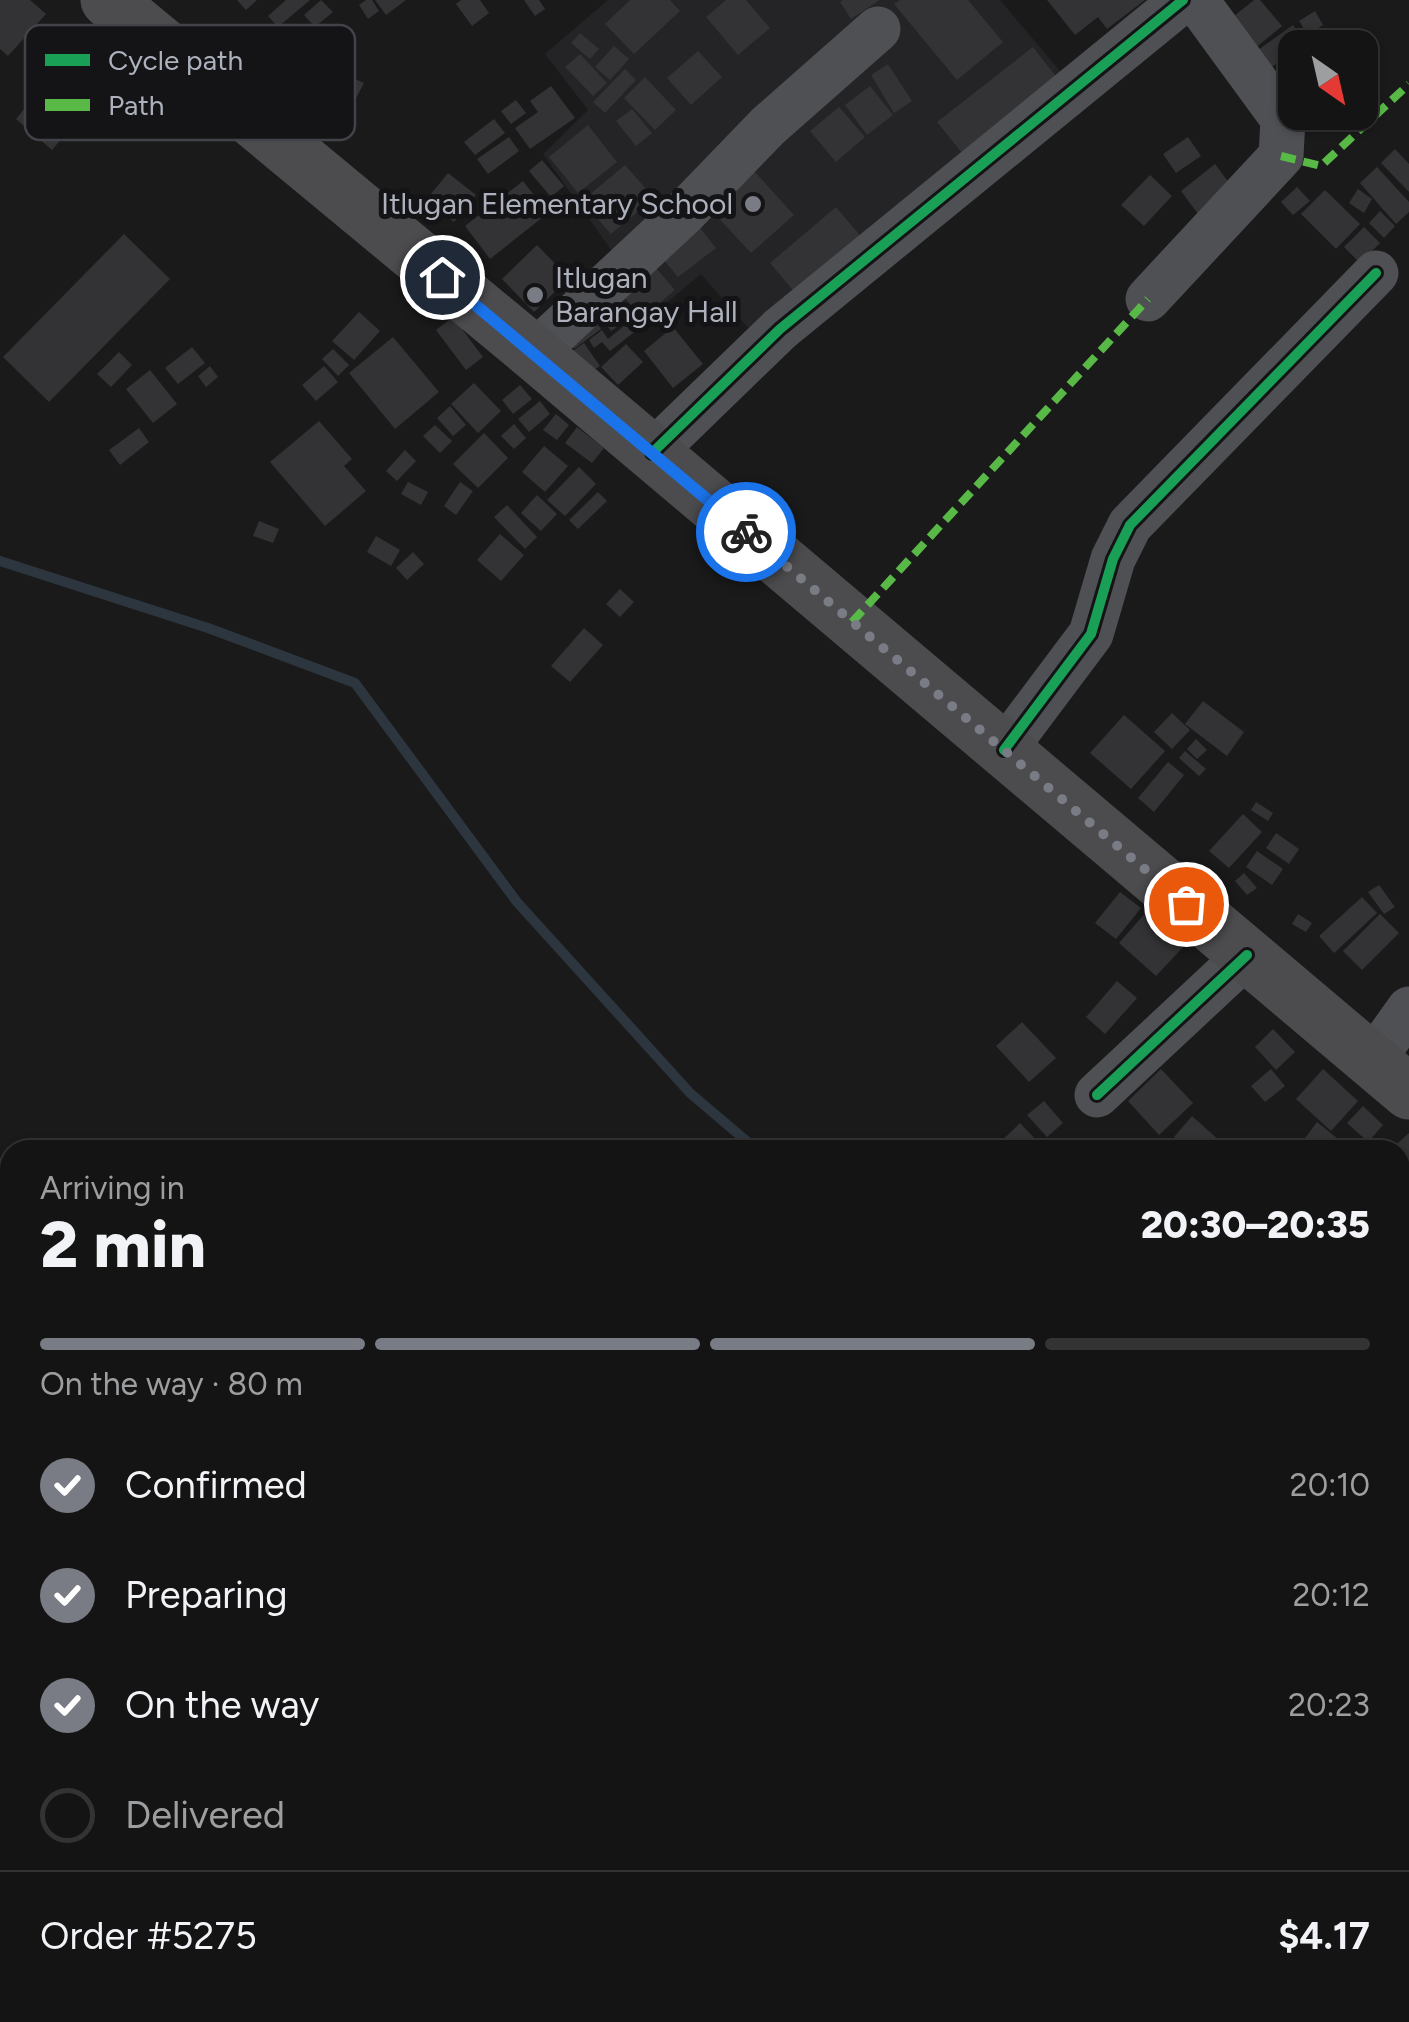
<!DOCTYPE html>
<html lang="en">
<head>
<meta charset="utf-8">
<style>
  body { margin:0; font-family:Figtree,sans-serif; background:#1d1d1d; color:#f1f3f6; height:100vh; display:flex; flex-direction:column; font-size:38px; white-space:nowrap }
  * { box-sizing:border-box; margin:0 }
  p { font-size:32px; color:#9d9ea0 }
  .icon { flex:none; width:55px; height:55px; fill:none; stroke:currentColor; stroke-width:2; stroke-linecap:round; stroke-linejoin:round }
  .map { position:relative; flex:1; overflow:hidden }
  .panel { position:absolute; left:0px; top:1140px; width:1410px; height:882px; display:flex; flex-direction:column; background:#141414; border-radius:30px 30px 0 0; box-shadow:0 2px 8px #0004,0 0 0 2px #333334 }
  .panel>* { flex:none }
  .needle { width:65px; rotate:146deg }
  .buttons { position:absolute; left:1278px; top:30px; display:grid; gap:20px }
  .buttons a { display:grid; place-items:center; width:100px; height:100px; border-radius:20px; background:#141414; box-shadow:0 2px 8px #0004,0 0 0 2px #333334; font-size:50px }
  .pin { position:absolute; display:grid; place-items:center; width:85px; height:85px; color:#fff; margin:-42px; border:5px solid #fff; border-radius:50%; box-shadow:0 2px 10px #0007 }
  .courier { position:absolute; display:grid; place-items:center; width:100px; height:100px; margin:-50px; border:8px solid #1a73e8; border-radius:50%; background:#fff; color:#222; box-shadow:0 2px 12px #0007 }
  .summary em { font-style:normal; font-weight:800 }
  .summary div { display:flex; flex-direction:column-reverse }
  .summary { display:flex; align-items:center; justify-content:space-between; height:170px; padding:0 40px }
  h1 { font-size:65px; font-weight:800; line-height:75px }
  .bar { display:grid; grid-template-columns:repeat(4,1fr); gap:15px 10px; align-content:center; height:120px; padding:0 40px }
  .bar i { height:12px; border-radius:8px; background:#333334 }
  .bar .active { background:#797c84 }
  .bar p { grid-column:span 4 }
  .line { display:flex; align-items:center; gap:25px; padding:0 40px; border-top:2px solid #333334 }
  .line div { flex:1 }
  ol { padding:0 40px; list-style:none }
  li { display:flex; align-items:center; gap:30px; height:110px }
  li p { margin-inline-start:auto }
  li .icon { padding:10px; border-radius:50%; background:#797c84; color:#fff; stroke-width:4 }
  li:last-child { color:#9d9ea0 }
  li i { width:55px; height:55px; border:5px solid #333334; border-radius:50% }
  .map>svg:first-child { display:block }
</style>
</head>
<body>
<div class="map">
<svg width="1409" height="2022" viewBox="0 0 1409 2022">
  <rect width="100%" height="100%" fill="#1a1a1b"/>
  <path fill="#242427" d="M608,0H1000L1072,85L759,340L701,274L642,324L612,292L614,254L543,154L588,110L545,54Z"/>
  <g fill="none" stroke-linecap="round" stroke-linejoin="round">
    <path stroke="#2d363e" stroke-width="10" d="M0,561L208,628L355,683L517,902L690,1093L757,1150
      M1400,1627L1409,1626"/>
  </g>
  <path fill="#333335" d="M0,0H30L46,14L8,56L0,49Z
    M237,0H257L246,10Z
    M286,0H310L278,27L268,16Z
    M321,0L333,12L315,27L304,15Z
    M366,0H372L379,11L368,19L359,5Z
    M375,0H406L386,15Z
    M461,0H480L489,13L472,26L456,4Z
    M524,0H539L545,9L535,16Z
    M630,0H670L680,11L634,54L605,24Z
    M726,0H746L770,28L738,55L706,17Z
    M843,0H880L851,19L840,2Z
    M900,0H968L1003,42L957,80L894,4Z
    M1047,0H1145L1107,29L1098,17L1075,35Z
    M1254,0H1260L1282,26L1253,50L1229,20Z
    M1315,11L1323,25L1308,35L1299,21Z
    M1293,25L1305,42L1264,73L1251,55Z
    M580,33L599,49L590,59L571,43Z
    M614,46L629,59L610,80L595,67Z
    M1033,47L1061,83L966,158L937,122Z
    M698,51L722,77L691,105L667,78Z
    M580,54L607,83L593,96L565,67Z
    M888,64L912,101L894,113L871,75Z
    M625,69L636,80L605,113L593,102Z
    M344,74L364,83L353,104L334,94Z
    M645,77L676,110L655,130L624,98Z
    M49,79L86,110L52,150L16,119Z
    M551,86L575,118L530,149L515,128L538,112L530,101Z
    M870,86L893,115L867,135L845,105Z
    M516,100L526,113L511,124L501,111Z
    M839,107L865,137L836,162L810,131Z
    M632,109L652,133L636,146L616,121Z
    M494,119L505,133L475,155L464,142Z
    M588,125L617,162L578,193L549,157Z
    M509,137L519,151L488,174L477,159Z
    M1188,137L1201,156L1176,173L1163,154Z
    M1395,149L1409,164V192L1381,163Z
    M542,160L564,186L551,197L529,171Z
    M1215,164L1235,191L1201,218L1181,191Z
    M625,165L654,198L611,234L582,201Z
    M1377,167L1409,202V212L1396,224L1360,183Z
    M754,171L794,215L751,253L711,210Z
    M448,173L476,195L454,222L426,200Z
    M1150,175L1172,196L1144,226L1121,205Z
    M523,181L548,213L490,259L465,226Z
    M1297,187L1310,201L1293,215L1281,202Z
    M1358,189L1372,199L1364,213L1349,203Z
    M1325,190L1360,224L1336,249L1301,214Z
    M836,207L868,245L802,301L770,263Z
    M1380,211L1395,226L1384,238L1369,223Z
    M696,223L716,248L678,277L658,253Z
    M1364,227L1380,243L1360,263L1344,247Z
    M124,234L170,279L49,402L3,357Z
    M537,245L569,278L534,312L502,279Z
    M651,262L675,290L642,318L618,290Z
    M359,312L380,331L354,360L332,341Z
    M612,315L620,325L611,331L604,321Z
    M590,316L601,329L574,349L564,335Z
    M453,317L483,357L466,370L436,330Z
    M630,321L637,330L610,351L602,342L594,348L589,340L602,330L608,339Z
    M673,327L703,364L673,388L644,351Z
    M393,337L439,392L395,429L349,373Z
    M584,343L600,366L586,375L570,353Z
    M626,344L643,362L618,385L601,367Z
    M192,347L205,363L178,384L165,368Z
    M333,349L349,365L338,376L322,359Z
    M119,352L132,365L111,387L97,374Z
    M210,366L218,377L206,387L198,376Z
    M324,366L338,382L316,401L302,385Z
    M150,370L177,404L153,423L126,389Z
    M474,383L501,411L478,433L451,404Z
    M520,385L532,399L513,414L502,400Z
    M540,401L550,414L529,432L518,419Z
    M450,406L466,425L453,436L437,418Z
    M556,414L569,425L557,440L543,430Z
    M319,421L352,459L344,466L366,491L325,526L270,462Z
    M514,424L526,438L514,449L501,436Z
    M435,425L452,441L440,453L423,436Z
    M577,427L604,448L592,463L565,443Z
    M139,428L149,442L120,465L109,450Z
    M484,433L508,458L478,488L453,464Z
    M544,446L568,466L545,492L522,472Z
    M405,450L416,461L397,481L386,471Z
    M579,467L596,484L565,516L547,500Z
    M408,482L428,492L421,505L401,494Z
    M460,482L473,491L456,515L444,506Z
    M598,492L607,501L578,529L569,520Z
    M537,495L557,514L541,531L521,513Z
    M507,505L537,537L525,549L494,517Z
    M259,521L279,529L273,543L253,536Z
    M500,534L524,555L501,581L477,560Z
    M376,536L400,550L391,566L367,552Z
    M413,552L424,564L407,580L396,568Z
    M620,589L634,602L620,617L606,604Z
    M584,628L603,645L570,682L551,666Z
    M1203,701L1244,732L1227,756L1185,724Z
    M1172,713L1190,730L1172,749L1154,732Z
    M1124,715L1165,751L1131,789L1090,753Z
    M1196,739L1207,750L1197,759L1187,749Z
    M1185,751L1206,769L1199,776L1179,758Z
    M1168,762L1184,775L1154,812L1138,798Z
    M1256,802L1273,813L1268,821L1251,810Z
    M1243,814L1262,832L1229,868L1209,851Z
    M1276,833L1299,849L1289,864L1266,848Z
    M1257,851L1283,869L1272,885L1246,867Z
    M1244,873L1257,888L1247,895L1235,881Z
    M1379,885L1395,907L1384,914L1368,892Z
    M1120,892L1141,908L1116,939L1095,923Z
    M1362,897L1377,913L1334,953L1319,936Z
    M1148,910L1186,944L1156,976L1119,943Z
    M1298,914L1312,923L1306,932L1292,924Z
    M1380,914L1399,933L1362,970L1343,951Z
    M1117,981L1137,998L1105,1034L1086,1017Z
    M1022,1022L1056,1058L1029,1082L996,1046Z
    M1273,1029L1295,1052L1276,1070L1255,1047Z
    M1161,1069L1193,1103L1159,1135L1128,1101Z
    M1271,1069L1285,1086L1265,1102L1251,1086Z
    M1323,1069L1358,1101L1331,1131L1296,1099Z
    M1044,1101L1063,1123L1047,1137L1027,1115Z
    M1363,1106L1383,1125L1368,1142L1347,1123Z
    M1192,1116L1230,1150H1189L1174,1137Z
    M1317,1122L1342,1142L1335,1150H1314L1303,1141Z
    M1020,1123L1044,1148L1041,1150H992Z
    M1409,1133V1193L1400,1201V1150H1390Z
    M1409,1236V1306L1400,1313V1243Z"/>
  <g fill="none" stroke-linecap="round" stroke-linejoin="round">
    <path stroke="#4e5054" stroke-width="45" d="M1148,299L1281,156L1283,119L1196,0
      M534,353L684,213L768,126L878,29
      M652,453L780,329L1183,0
      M1004,750L1091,634L1113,559L1130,525L1376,273
      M1372,1061L1409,1009
      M1097,1095L1247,955"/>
    <path stroke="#4c4c4f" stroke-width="55" d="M108,0L534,353L1409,1092"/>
    <path stroke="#58b947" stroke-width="8" stroke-dasharray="15 8" stroke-linecap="butt" d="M1281,156L1321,166L1409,84
      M852,622L1148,299"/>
    <g stroke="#141417" stroke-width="16">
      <path id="cycleway" d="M652,453L780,329L1183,0
        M1004,750L1091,634L1113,559L1130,525L1376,273
        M1097,1095L1247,955"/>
    </g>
    <use href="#cycleway" stroke="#1a9f57" stroke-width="10"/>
  </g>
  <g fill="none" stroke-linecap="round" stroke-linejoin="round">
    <path stroke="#797c84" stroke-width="10" stroke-dasharray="0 18" d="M746,532L1186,904"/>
    <path stroke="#1a73e8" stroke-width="12" d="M442,277L746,532"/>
  </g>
  <g fill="#797c84" stroke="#141417" stroke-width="4">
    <circle cx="753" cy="204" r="10"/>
    <circle cx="535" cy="295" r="10"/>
  </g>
  <g text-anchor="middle" stroke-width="10" stroke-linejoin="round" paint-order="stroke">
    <g font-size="30" fill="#acb1bc" stroke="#141417" text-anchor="end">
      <text x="733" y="214">Itlugan Elementary School</text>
      <text x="555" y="288" text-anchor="start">Itlugan<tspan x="555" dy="34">Barangay Hall</tspan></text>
    </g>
  </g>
  <rect x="25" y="25" width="330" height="115" rx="15" fill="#141417" stroke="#424349" stroke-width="2.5"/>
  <rect x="45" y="54" width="45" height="12" fill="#1a9f57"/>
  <rect x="45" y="99" width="45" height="12" fill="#58b947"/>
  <g font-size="28" fill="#acb1bc">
    <text x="108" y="70">Cycle path</text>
    <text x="108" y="115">Path</text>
  </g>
</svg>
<div class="buttons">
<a><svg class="needle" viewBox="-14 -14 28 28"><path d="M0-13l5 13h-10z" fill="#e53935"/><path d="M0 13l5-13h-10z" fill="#9d9ea0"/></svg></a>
</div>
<div class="pin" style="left:1186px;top:904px;background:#ea580c"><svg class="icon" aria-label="bag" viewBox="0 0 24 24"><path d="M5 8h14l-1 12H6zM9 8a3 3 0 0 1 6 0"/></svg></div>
<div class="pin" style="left:442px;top:277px;background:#1f2937"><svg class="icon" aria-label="home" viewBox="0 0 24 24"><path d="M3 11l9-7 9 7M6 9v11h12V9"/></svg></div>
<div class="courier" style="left:746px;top:532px"><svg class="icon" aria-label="bike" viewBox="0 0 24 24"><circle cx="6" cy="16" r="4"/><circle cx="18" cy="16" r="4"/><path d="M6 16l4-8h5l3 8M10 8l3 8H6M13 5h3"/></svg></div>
<section class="panel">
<div class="summary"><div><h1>2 min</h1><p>Arriving in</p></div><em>20:30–20:35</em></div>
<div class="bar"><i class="active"></i><i class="active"></i><i class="active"></i><i></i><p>On the way · 80 m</p></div>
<ol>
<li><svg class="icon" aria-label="check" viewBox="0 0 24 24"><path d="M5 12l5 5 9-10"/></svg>Confirmed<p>20:10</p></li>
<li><svg class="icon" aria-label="check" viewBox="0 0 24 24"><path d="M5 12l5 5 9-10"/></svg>Preparing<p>20:12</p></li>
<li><svg class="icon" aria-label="check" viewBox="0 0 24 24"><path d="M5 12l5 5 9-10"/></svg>On the way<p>20:23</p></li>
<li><i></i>Delivered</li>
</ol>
<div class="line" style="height:130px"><div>Order #5275</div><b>$4.17</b></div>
</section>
</div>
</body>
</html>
